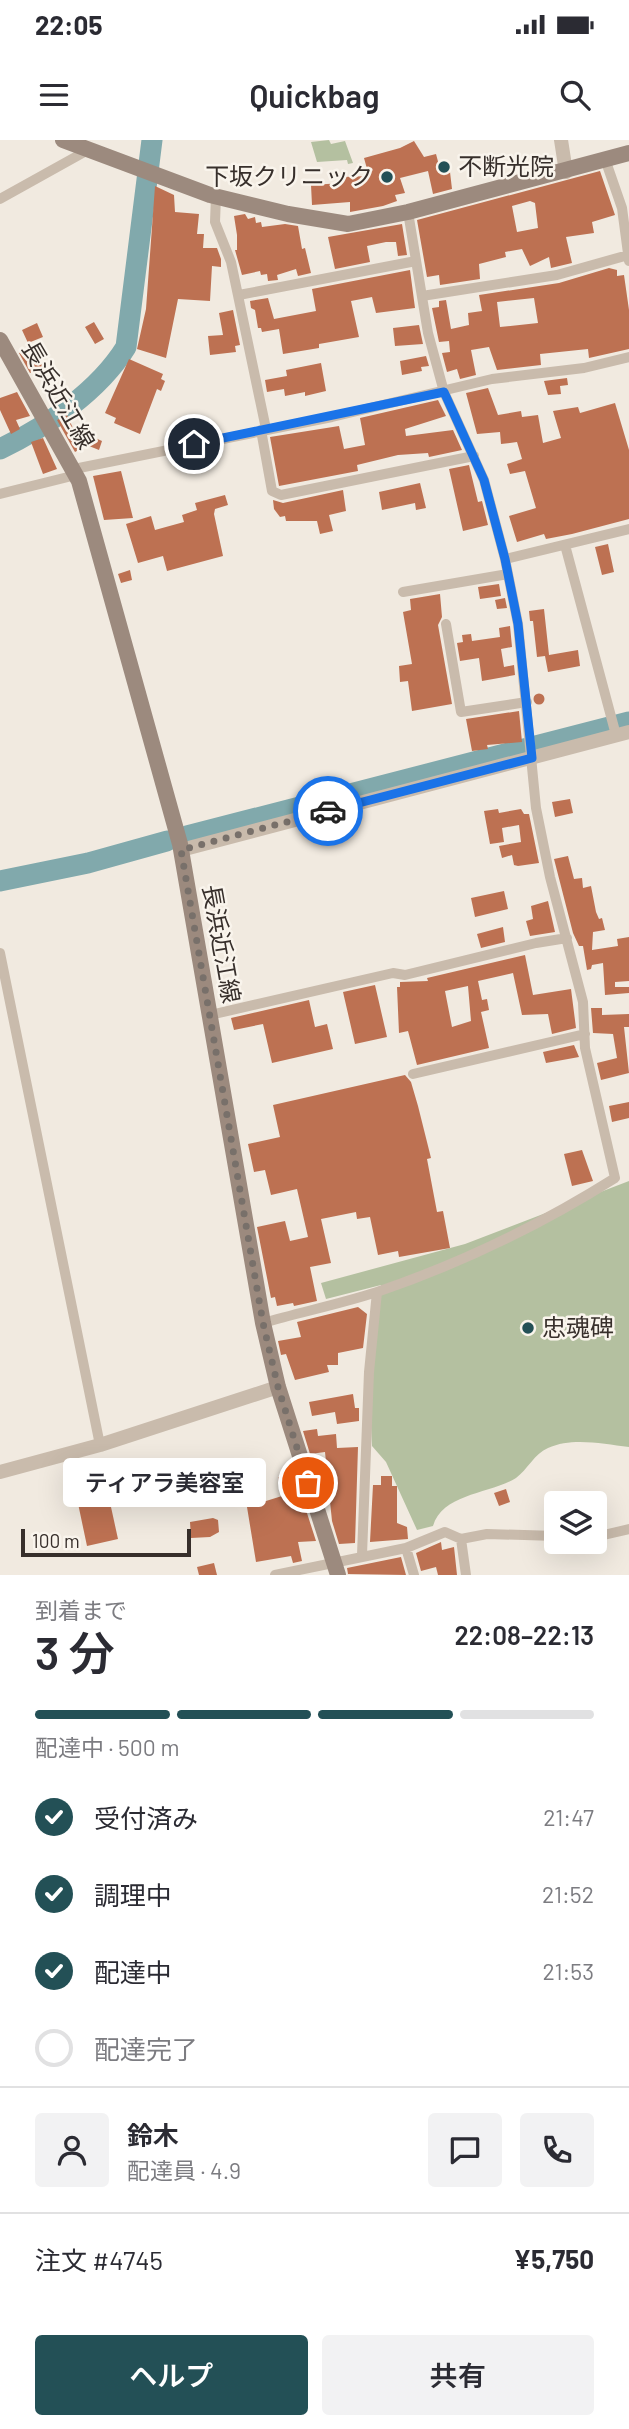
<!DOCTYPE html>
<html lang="ja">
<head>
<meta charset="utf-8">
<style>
  body { margin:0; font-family:Barlow,"Noto Sans JP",sans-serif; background:#f2f2f3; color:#2b2b33; height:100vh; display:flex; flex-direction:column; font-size:26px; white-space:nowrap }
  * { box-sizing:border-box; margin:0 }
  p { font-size:23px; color:#7c7c81 }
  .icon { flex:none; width:38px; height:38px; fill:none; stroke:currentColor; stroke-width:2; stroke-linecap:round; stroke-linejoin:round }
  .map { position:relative; height:1435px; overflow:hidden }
  .sheet { display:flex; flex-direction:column; background:#fff; flex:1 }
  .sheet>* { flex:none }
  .tools { position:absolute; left:544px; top:1351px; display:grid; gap:14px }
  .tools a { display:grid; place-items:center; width:63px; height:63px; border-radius:7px; background:#fff; box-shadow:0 7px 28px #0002; font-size:35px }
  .scale { position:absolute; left:21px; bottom:18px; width:170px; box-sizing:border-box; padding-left:7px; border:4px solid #372f2b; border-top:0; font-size:19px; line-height:24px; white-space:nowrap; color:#372f2b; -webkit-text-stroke:5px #f9f4ec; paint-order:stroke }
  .pin { position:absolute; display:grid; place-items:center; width:60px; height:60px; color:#fff; margin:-30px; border:4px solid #fff; border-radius:50%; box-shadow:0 2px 7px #0007 }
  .courier { position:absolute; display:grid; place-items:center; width:70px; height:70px; margin:-35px; border:5px solid #1a73e8; border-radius:50%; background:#fff; color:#222; box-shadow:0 2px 9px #0007 }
  .bubble { position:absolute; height:49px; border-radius:7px; background:#fff; box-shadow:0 7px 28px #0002; font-size:23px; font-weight:600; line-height:49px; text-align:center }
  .overview em { font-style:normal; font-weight:600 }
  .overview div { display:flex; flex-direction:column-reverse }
  .overview { display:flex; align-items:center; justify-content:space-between; height:119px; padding:0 35px }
  h1 { font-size:46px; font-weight:600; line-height:52px }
  .bar { display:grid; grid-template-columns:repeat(4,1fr); gap:10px 7px; align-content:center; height:84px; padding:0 35px }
  .bar i { height:9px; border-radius:5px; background:#e1e1e2 }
  .bar .current { background:#235056 }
  .bar p { grid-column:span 4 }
  .line { display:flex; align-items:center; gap:18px; padding:0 35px; border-top:2px solid #e1e1e2 }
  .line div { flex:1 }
  .round { display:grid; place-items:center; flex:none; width:74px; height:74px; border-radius:7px; background:#f2f2f3 }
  ol { padding:0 35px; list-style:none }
  li { display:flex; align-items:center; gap:21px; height:77px }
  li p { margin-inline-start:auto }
  li .icon { padding:7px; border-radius:50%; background:#235056; color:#fff; stroke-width:4 }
  li:last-child { color:#7c7c81 }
  li i { width:38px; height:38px; border:4px solid #e1e1e2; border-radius:50% }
  .action { display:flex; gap:14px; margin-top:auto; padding:14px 35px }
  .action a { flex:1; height:80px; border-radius:7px; background:#235056; color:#fff; font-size:28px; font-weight:600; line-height:80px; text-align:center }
  .action a+a { background:#f2f2f3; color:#2b2b33 }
  .status { display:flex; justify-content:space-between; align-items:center; height:49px; padding:0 35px; background:#fff; direction:ltr }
  .status svg { height:19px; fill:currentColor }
  header { display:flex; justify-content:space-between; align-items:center; height:91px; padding:0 35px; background:#fff; font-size:32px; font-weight:600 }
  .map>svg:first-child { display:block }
</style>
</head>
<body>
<div class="status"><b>22:05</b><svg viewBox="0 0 49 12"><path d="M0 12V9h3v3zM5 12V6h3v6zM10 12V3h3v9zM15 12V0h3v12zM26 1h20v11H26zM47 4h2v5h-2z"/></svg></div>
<header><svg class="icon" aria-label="menu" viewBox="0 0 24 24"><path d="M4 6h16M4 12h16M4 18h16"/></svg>Quickbag<svg class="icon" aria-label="search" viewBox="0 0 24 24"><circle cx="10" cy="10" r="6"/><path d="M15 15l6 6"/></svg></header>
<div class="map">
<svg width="629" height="1435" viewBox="0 0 629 1435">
  <rect width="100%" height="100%" fill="#f1eae0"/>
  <path fill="#b4c0a0" d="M329,0L331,4L345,1L353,23L348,24L347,20L317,22L311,2Z
    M629,1041V1307C602,1304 573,1297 548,1308C535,1313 527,1330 516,1338C491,1354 443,1353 433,1386L417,1390L386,1322L372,1306L370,1264L381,1145L326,1159L321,1143L465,1104Z"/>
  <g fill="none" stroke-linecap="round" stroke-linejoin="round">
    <path stroke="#81a9ac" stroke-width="21" d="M0,309C46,287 99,251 126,207L152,0
      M187,696L629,582
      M0,741L88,723L167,701"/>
  </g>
  <path fill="#bd7152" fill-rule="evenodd" d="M414,1L424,17L436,14L440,29L446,28L447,33L450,32L452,49L433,54L428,31L400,38L405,53L395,55L397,61L383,66L350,72V62L312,65L311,45L343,43V37L369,36L364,18L400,8Z
    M600,31L615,75L592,82L594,93L566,97L572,123L551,128L549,117L530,126L522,109L505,112L506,117L479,124L480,139L440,145L439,135L427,137L417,80ZM530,61L535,63L538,88L517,92L512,66Z
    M155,46L174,55L175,72L199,74L197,94H204L203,108H217L221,119V127L212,126L210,161L178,159L166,218L137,209L146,169Z
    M245,74L248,79L255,77L256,83L261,82L262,87L285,84L298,86L302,109L305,108L311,133L298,136L296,129L277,135L278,140L268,141L267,134L261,135L260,131L242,135L235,110H237V95L234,76Z
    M402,84L407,115L398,116L396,102H386L367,106L370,122L335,129L328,97Z
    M609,128L617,130V136L624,135L629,170V209L589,218L588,209L540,214L541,225L497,230L489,207L471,210L476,235L460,239L457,229L447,232L442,213L450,212L449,201L439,202L432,168L439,167V161L446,160L451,189L469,185L468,173L482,171L479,155L559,143ZM534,158L538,183L500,187L497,162Z
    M410,130L415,168L376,173L372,157L351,161L359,197L319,204V208L283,214L279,189L262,192L261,188H258L255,170L251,168L250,161L268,158L274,179L316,171L312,149Z
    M233,170L240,205L235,206L236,212L210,215L208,196L223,195L219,173Z
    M94,182L104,199L95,204L85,187Z
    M37,183L43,197L28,203L22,190Z
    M419,185L423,204L395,206L393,188Z
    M32,205L43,226L30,233L19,213Z
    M426,216L429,226L421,227L422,231L402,235L400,221Z
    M129,219L163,234L161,239L165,241L161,251L157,249L140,294L114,283L116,278L105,273Z
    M321,223L326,251L305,256V252L285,256L284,249L267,252L265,240L287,236L286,230Z
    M567,238L568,245L560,246L561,254L548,255L544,241Z
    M488,248L498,275L521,271L522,277L538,275L543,303L561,298L553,271L578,267L580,273L615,263L629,310V379L572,394L546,399L544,394L517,402L509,376L536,368L525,331L510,334L507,324L522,319L517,302L501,304L500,292L477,294L466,253Z
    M17,252L30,276L16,280L20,289L11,294L0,270V258Z
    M438,260L446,276L405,289L406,296L453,290L462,310L429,317L428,313L398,315L357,325L358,331L279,346L270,297L339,286L344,309L365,305L360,278Z
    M67,275L82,308L75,312L57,280Z
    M93,297L102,301L99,310L89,306Z
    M43,298L57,329L43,334L31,302Z
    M469,325L478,362L482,361L488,385L463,391L449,329Z
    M121,331L133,378L104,380L93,336Z
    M420,343L426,368L416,370L415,363L382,370L379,352Z
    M343,350L346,371L329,375L333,391L320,394L317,381H286L285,376L280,377L274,369L273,360L283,363Z
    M225,355L228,365L215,369L214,374L223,416L167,431L163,416L138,423L126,384L151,376L155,390L184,382L182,375L197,370L195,363Z
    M608,404L614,432L602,435L595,407Z
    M130,430L132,440L121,443L118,434Z
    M499,444L501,456L480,459L478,447Z
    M440,454L442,477L438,485L452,564L412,571L408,541L400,542L399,526L412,524L403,472L411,470L410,459Z
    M505,458L507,468L497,469L495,460Z
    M544,469L549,515L578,510L580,526L548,532L545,516L537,517L533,481H530L529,471Z
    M510,486L512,507L501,509L504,527L514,525L515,535L482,541L479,518L460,521L457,503L463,502L462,495L471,494L472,501L500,497L499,488Z
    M533.5 559a5.5 5.5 0 1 1 11 0a5.5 5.5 0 1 1-11 0Z
    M519,571L522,602L487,605L488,609L472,611L466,579Z
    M570,659L573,673L555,677L552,662Z
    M498,669L499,673L521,669L524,674H529L539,723L518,726L514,725L512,715L502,718L499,706L521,702L519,685L502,688L504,702L490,704L484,671Z
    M568,716L574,739L582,738L583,748L591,746L596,772L599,779L602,778L605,790L593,792L592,810L618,806L617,799L629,797V841L615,842V847H629V853L605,855L603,823L592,825L591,829L587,830L583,806H579L573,793L554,719Z
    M504,751L508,769L475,777L471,758Z
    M548,761L555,792L530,796L526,781L533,779L531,766Z
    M503,787L505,802L481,808L477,794Z
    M525,815L533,855L571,849L576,888L552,894L548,874L522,875L513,833L478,841L482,860L487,859L489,870L481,872L489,908L417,925L408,891L399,893L397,847H400V842L428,841L427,838ZM468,846L471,881L452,887L445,851Z
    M375,845L387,897L355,904L343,852Z
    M309,860L315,887L327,884L333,909L272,923L263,884L234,890L231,878Z
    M591,868H602V875L629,874V887H624L629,933L601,940L597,923L617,918L613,894L593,893Z
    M574,905L579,917L546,923L543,912Z
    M405,935L411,942L418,966L431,1018L427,1019L437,1072L443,1071L450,1108L399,1117L398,1111L378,1115L370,1077L357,1079L356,1072L321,1079L331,1123L310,1127L317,1161L294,1166L293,1163L277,1166L275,1157L271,1158L257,1087L285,1081L290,1101L308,1097L297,1049L271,1055L265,1030L254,1032L248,1004L280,997L273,965Z
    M629,962V978L612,982L609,966Z
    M582,1010L593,1041L572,1046L564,1014Z
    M358,1167L367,1174L363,1208L338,1213V1225H327L329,1232L295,1240L286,1214L281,1215L278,1201L301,1197L297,1182Z
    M353,1254L355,1268H359V1281L337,1284L335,1272L312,1276L309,1262Z
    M317,1289L318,1296L336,1294L337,1308L358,1307L355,1403L339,1404L332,1381L325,1312L310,1314L303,1291Z
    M123,1322L132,1362L111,1367L118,1399L87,1406L72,1335Z
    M290,1334L298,1370H306L316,1401L298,1402L302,1421L293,1423L291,1416L256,1422L247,1367L282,1356L278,1337Z
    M381,1336H392V1346H397V1383L407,1387L408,1399L370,1402L373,1345H381Z
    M506,1349L510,1362L499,1366L494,1353Z
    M213,1378L218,1380L219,1392L210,1397L191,1398L190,1382Z
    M441,1402L442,1410L454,1407L457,1435H438L436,1427L421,1431L416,1413Z
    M401,1417L406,1435L348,1434L347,1428Z
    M214,1423L217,1435H199L197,1427Z"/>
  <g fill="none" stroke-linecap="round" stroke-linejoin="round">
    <path stroke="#c9bbac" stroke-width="10" d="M605,19L622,68L629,121
      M216,56L215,82L231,122L266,289
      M0,59L88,10
      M239,155L416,121
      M422,156L557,135L628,115
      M261,290L272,351L281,355L474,316
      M74,329L332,277L492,239L584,228L629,217
      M0,354L76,335
      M565,405L616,595
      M505,419L629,389
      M403,452L508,434
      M446,484L461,572L527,562
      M0,813L100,1305
      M210,875L393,833L405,835L536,803L567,798
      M413,934L585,894
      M263,1183C301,1172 340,1164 377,1152C459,1124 542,1084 615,1038L585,908L583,862L550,737L536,668L518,484L505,419L484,340L444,252L428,193L408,72
      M595,1397L629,1389
      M461,1399L466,1435
      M406,1408L414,1435
      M362,1415L369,1232L377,1152
      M275,1435L406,1408L445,1392L461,1399L487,1394L556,1396"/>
    <path stroke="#c9bbac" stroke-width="14" d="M561,0L566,32
      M181,710L629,592
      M0,1332L100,1305L278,1247"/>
    <path stroke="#9c8a7e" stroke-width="16" d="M63,0L210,55L288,74L348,84L408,72L629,13
      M0,200L79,341L180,704L263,1183L278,1247L338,1435"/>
  </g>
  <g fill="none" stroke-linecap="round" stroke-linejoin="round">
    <path stroke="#78706a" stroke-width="7" stroke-dasharray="0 12.6" d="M308,1343L278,1247L263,1183L181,710L328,671"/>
    <path stroke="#1a73e8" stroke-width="9" d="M194,304L444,252L484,340L505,419L518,484L532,618L328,671"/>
  </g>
  <g fill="#235056" stroke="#f9f4ec" stroke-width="2.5">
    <circle cx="444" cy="27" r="7"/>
    <circle cx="387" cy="37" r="7"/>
    <circle cx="528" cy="1188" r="7"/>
  </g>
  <g text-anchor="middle" stroke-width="5" stroke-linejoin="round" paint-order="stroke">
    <g font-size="24" fill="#372f2b" stroke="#f9f4ec" text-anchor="start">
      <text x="458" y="35">不断光院</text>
      <text x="373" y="45" text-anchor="end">下坂クリニック</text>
      <text x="542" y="1196">忠魂碑</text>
    </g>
    <g font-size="24" fill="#372f2b" stroke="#f9f4ec">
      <text transform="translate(58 255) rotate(60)" y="8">長浜近江線</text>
      <text transform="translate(221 804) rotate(80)" y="8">長浜近江線</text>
    </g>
  </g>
</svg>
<div class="tools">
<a><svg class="icon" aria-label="layers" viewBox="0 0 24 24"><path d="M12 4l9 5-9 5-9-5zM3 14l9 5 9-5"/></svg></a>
</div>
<div class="scale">100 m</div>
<div class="pin" style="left:308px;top:1343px;background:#ea580c"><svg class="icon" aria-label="bag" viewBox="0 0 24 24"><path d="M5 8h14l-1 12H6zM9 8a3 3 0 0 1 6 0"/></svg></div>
<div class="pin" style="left:194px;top:304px;background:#1f2937"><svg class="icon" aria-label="home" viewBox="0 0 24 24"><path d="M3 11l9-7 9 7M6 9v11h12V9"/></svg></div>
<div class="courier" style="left:328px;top:671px"><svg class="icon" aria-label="car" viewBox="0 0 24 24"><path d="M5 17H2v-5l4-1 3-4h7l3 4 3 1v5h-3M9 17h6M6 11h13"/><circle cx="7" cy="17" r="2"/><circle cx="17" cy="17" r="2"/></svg></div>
<div class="bubble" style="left:63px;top:1318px;width:203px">ティアラ美容室</div>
</div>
<section class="sheet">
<div class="overview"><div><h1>3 分</h1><p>到着まで</p></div><em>22:08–22:13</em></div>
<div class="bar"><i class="current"></i><i class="current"></i><i class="current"></i><i></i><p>配達中 · 500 m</p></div>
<ol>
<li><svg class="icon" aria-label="check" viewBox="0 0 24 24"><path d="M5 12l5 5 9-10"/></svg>受付済み<p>21:47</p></li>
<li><svg class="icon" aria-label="check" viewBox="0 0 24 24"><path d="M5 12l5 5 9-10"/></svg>調理中<p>21:52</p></li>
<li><svg class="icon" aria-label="check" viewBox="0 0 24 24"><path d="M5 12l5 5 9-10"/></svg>配達中<p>21:53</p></li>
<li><i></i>配達完了</li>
</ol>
<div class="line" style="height:126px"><a class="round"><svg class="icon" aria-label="person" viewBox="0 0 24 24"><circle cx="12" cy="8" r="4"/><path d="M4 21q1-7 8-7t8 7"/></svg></a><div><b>鈴木</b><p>配達員 · 4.9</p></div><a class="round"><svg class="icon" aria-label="chat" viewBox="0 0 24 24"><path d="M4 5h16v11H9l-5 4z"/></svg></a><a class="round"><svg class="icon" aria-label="phone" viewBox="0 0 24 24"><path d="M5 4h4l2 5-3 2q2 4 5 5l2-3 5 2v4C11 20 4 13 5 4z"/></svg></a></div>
<div class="line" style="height:91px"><div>注文 #4745</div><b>¥5,750</b></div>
<div class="action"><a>ヘルプ</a><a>共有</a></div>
</section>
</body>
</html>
